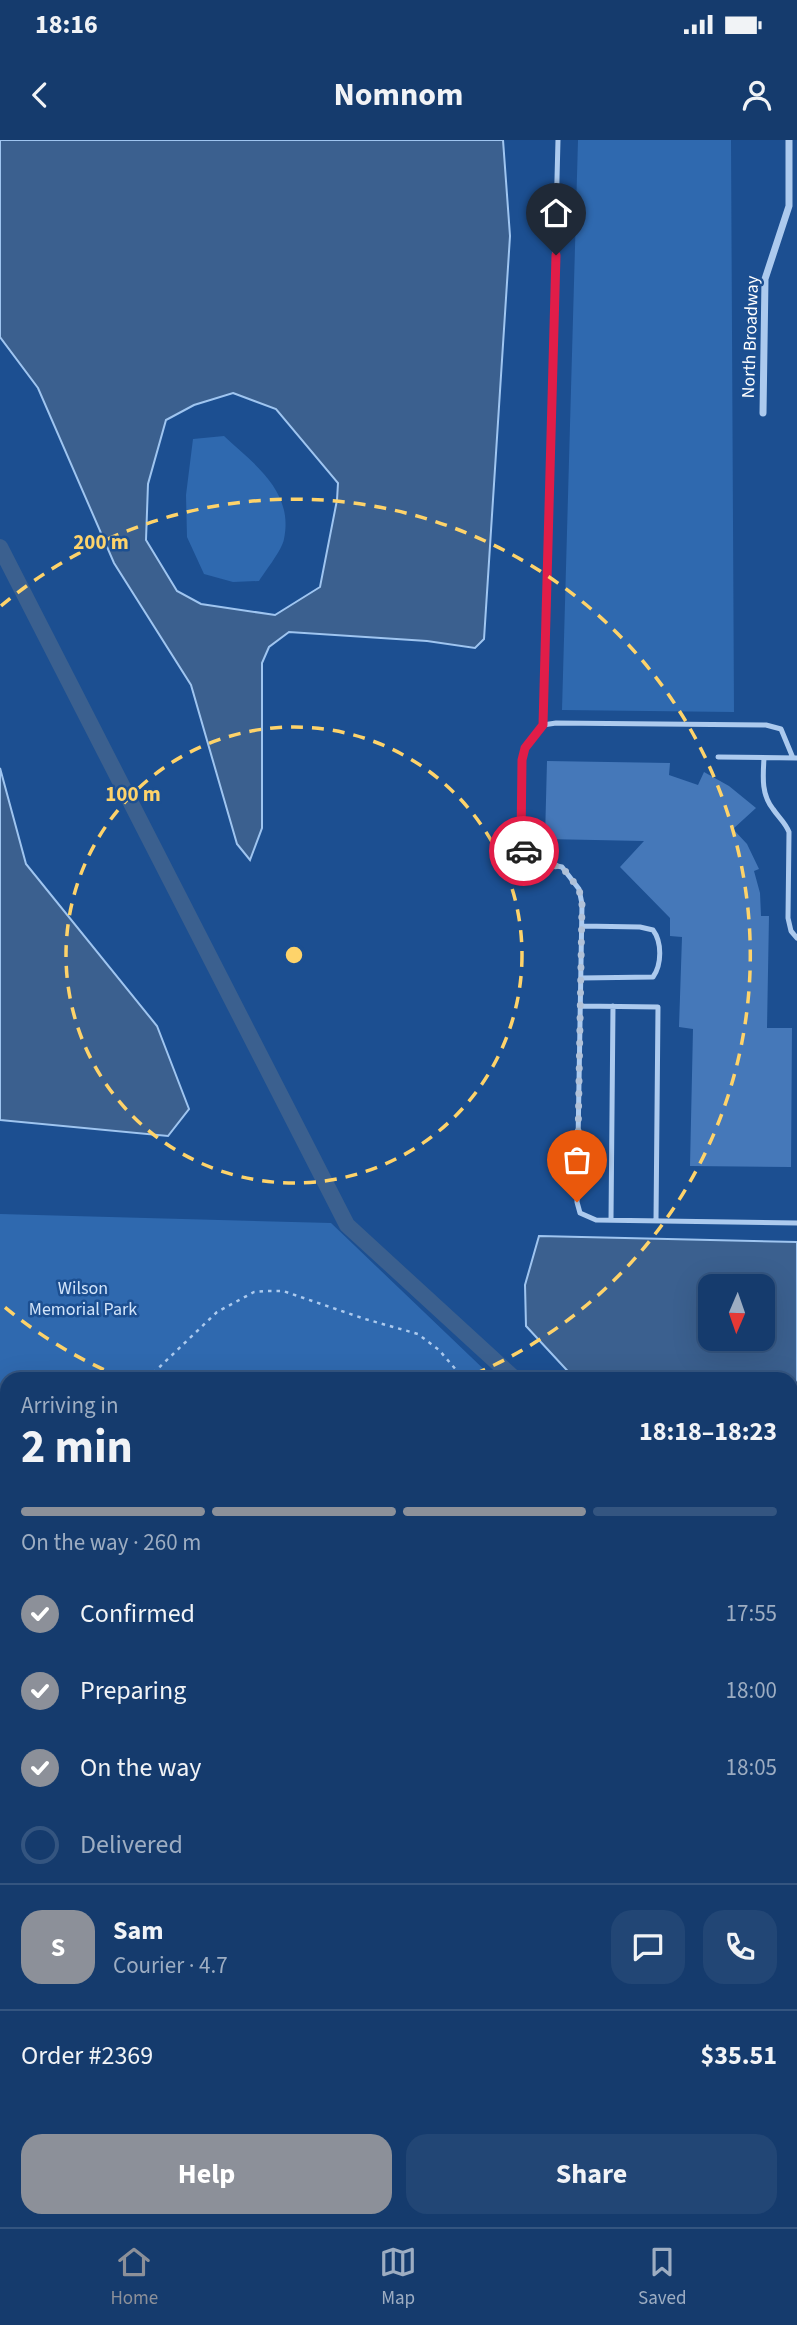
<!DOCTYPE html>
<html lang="en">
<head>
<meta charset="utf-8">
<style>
  body { margin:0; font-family:"Source Sans 3",sans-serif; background:#224675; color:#f1f3f6; height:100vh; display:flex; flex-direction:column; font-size:26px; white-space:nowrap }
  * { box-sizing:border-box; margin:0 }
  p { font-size:23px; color:#9dadc2 }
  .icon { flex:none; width:38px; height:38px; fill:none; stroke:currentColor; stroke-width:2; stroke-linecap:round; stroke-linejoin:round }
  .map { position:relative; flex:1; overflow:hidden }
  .drawer { position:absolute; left:0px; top:1232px; width:798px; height:856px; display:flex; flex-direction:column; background:#153b6d; border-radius:21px 21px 0 0; box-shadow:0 7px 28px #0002,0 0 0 2px #345580 }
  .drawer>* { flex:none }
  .needle { width:46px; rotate:182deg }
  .fabs { position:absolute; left:698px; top:1134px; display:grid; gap:14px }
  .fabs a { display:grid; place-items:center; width:77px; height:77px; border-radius:14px; background:#153b6d; box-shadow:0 7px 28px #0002,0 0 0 2px #345580; font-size:35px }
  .pin { position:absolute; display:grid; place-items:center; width:60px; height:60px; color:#fff; margin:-72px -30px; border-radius:50% 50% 50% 0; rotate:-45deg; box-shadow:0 0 7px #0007 }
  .pin .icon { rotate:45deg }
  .courier { position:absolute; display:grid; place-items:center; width:70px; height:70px; margin:-35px; border:5px solid #e11d48; border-radius:50%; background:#fff; color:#222; box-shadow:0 2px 9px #0007 }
  .headline em { font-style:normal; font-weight:700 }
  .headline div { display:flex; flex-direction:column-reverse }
  .headline { display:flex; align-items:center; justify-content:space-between; height:119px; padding:0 21px }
  h1 { font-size:46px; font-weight:700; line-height:52px }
  .bar { display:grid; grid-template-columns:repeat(4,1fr); gap:10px 7px; align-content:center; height:84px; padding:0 21px }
  .bar i { height:9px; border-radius:5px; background:#345580 }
  .bar .active { background:#8c9099 }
  .bar p { grid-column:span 4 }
  .line { display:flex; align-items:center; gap:18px; padding:0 21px; border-top:2px solid #345580 }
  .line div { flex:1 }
  .round { display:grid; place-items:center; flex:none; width:74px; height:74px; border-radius:21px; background:#224675 }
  ol { padding:0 21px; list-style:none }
  li { display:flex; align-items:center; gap:21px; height:77px }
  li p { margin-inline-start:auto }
  li .icon { padding:7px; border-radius:50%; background:#8c9099; color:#fff; stroke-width:4 }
  li:last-child { color:#9dadc2 }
  li i { width:38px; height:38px; border:4px solid #345580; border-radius:50% }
  .button { display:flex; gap:14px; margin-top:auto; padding:14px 21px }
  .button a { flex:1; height:80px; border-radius:21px; background:#8c9099; color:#fff; font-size:28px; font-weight:700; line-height:80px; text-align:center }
  .button a+a { background:#224675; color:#f1f3f6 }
  .status { display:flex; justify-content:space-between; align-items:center; height:49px; padding:0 35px; background:#153b6d; direction:ltr }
  .status svg { height:19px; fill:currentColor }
  header { display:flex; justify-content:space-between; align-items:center; height:91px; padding:0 21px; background:#153b6d; font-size:32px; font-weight:700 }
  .tabs { display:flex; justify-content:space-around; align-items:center; height:98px; border-top:2px solid #345580; background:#153b6d; font-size:19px; color:#9dadc2 }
  .tabs a { display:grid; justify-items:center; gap:4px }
  .tabs .active { color:#8c9099 }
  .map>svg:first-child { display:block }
</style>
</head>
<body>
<div class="status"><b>18:16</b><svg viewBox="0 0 49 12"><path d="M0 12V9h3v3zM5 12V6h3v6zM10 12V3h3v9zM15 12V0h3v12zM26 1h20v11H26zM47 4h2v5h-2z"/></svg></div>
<header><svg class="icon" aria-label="back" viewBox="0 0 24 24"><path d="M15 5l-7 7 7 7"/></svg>Nomnom<svg class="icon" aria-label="person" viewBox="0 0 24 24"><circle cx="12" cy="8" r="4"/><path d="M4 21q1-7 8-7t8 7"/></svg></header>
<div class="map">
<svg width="797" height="2087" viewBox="0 0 797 2087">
  <rect width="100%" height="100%" fill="#1c4f91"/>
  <path fill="#2f69af" d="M578,0H731L734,572L562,570Z
    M224,296C254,324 294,351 284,399C282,410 266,430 259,441L233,442L204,434L187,397L186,355L193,299Z
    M0,1074L331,1083L494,1239H7V1651H0Z"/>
  <path fill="#3b608f" stroke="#9fc5f0" stroke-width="2" fill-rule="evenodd" d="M0,0H503L510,96L484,499L475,508L427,501L289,492L269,507L262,523V688L250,720L237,704L191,545L114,423L38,248L0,197ZM233,253L276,269L338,343L337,360L320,447L275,475L201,464L177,451L146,400L148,344L166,280L194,265Z
    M0,628L26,724L157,886L189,969L168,996L0,980Z
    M539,1096L797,1102V1306L791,1313V1239H575L526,1186L525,1145ZM763,1146V1199H710V1146Z
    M7,1361V1410L0,1429V1367Z
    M0,1523L7,1536V1581H0Z"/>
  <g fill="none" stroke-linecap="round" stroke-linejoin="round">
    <path stroke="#3b608f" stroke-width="16" d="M0,407L347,1085L515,1239
      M791,1491L797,1496"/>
  </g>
  <path fill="#4578b9" d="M547,621L670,623L669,635L698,645L704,632L729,646L756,668L733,689L747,704L759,729L754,731L760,753L761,776H769L767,888H792L791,1027L690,1026L693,889L679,887L682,797L670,796V778L620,727L644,701L545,699Z"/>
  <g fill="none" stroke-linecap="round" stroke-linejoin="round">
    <path stroke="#accaee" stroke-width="2.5" stroke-dasharray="3.5 5" stroke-linecap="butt" d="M147,1239L217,1172L254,1152L266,1151H283L365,1179L418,1194L439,1210L464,1239
      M0,1284L7,1283"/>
    <path stroke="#accaee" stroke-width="5" d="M543,585L558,0
      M718,617L797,618
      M764,618C763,636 761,654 773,669C779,678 785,682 789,692L788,778L791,791L797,798
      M793,618L781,589L766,585L556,583L543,585L525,608L522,620L521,702L528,720L562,727L579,749L582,764L577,1062L580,1073L596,1080L797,1083
      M581,838L653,837C662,824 662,802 653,790L640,787L582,786
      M581,866L658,867L656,1081
      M611,1080L613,866
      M791,1376L797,1377
      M0,1989L7,1990
      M111,2087L112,2081"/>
    <path stroke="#accaee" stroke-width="7" d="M763,273L765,139L789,66V0
      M0,1677H7
      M791,1876H797
      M791,2069H797
      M336,2087L337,2081"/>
  </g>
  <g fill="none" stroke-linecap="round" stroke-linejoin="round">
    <path stroke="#b0c1d8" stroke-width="7" stroke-dasharray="0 12.6" d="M524,711L528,720L562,727L579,749L582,764L577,1062"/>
    <path stroke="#e11d48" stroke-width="9" d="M524,711L521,702L522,620L525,608L543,585L556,115"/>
  </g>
  <g fill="none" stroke="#fed36a" stroke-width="3.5" stroke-dasharray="12 9">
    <circle cx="294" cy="815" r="228"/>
    <path d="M123 1238A456 456 0 0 1 1 1164M1 466A456 456 0 1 1 465 1238"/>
  </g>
  <g text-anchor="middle" stroke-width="5" stroke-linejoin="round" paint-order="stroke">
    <g font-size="18" fill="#fff" stroke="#1c4f91">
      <text transform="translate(750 197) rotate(-88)" y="6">North Broadway</text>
    </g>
    <g font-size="18" fill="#d2e4fa" stroke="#1c4f91">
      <text x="83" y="1154">Wilson<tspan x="83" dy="21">Memorial Park</tspan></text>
    </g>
  </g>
  <circle cx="294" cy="815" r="10" fill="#fed36a" stroke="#1c4f91" stroke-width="3.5"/>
  <g font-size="21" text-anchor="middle" font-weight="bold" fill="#fed36a" stroke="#1c4f91" stroke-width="5" stroke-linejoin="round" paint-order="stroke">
    <text x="101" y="409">200 m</text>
    <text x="133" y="661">100 m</text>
  </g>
</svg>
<div class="fabs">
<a><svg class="needle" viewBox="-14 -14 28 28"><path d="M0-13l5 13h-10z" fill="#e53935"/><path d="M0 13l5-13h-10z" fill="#9dadc2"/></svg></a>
</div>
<div class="pin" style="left:577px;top:1062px;background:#ea580c"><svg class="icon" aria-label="bag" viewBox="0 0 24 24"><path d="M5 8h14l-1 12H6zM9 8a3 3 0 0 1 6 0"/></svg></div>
<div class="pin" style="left:556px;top:115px;background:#1f2937"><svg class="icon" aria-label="home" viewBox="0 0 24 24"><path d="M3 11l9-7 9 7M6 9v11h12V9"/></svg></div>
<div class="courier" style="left:524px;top:711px"><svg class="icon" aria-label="car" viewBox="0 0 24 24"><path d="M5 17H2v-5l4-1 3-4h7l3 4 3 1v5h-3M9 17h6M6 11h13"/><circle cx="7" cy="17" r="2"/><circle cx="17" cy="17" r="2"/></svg></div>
<section class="drawer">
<div class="headline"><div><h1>2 min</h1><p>Arriving in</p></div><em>18:18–18:23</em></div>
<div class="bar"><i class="active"></i><i class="active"></i><i class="active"></i><i></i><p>On the way · 260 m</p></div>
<ol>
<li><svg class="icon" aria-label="check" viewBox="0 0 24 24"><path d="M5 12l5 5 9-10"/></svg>Confirmed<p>17:55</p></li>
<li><svg class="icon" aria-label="check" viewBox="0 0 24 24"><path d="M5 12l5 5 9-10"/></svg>Preparing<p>18:00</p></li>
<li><svg class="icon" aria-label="check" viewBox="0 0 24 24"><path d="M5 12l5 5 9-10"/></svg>On the way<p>18:05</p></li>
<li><i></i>Delivered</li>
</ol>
<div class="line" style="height:126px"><b class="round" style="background:#8c9099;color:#fff">S</b><div><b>Sam</b><p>Courier · 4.7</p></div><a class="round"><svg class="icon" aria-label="chat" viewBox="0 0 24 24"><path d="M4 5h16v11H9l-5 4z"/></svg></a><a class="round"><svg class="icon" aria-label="phone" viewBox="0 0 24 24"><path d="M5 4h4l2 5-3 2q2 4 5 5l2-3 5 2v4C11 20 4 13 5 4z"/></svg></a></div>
<div class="line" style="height:91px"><div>Order #2369</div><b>$35.51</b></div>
<div class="button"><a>Help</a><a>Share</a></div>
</section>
</div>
<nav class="tabs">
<a class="active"><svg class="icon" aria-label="home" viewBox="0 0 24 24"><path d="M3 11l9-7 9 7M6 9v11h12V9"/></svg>Home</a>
<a><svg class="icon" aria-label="map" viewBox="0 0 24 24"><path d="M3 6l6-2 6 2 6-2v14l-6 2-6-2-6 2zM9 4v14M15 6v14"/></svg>Map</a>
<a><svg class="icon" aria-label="saved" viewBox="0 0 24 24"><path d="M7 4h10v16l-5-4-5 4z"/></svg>Saved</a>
</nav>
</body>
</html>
